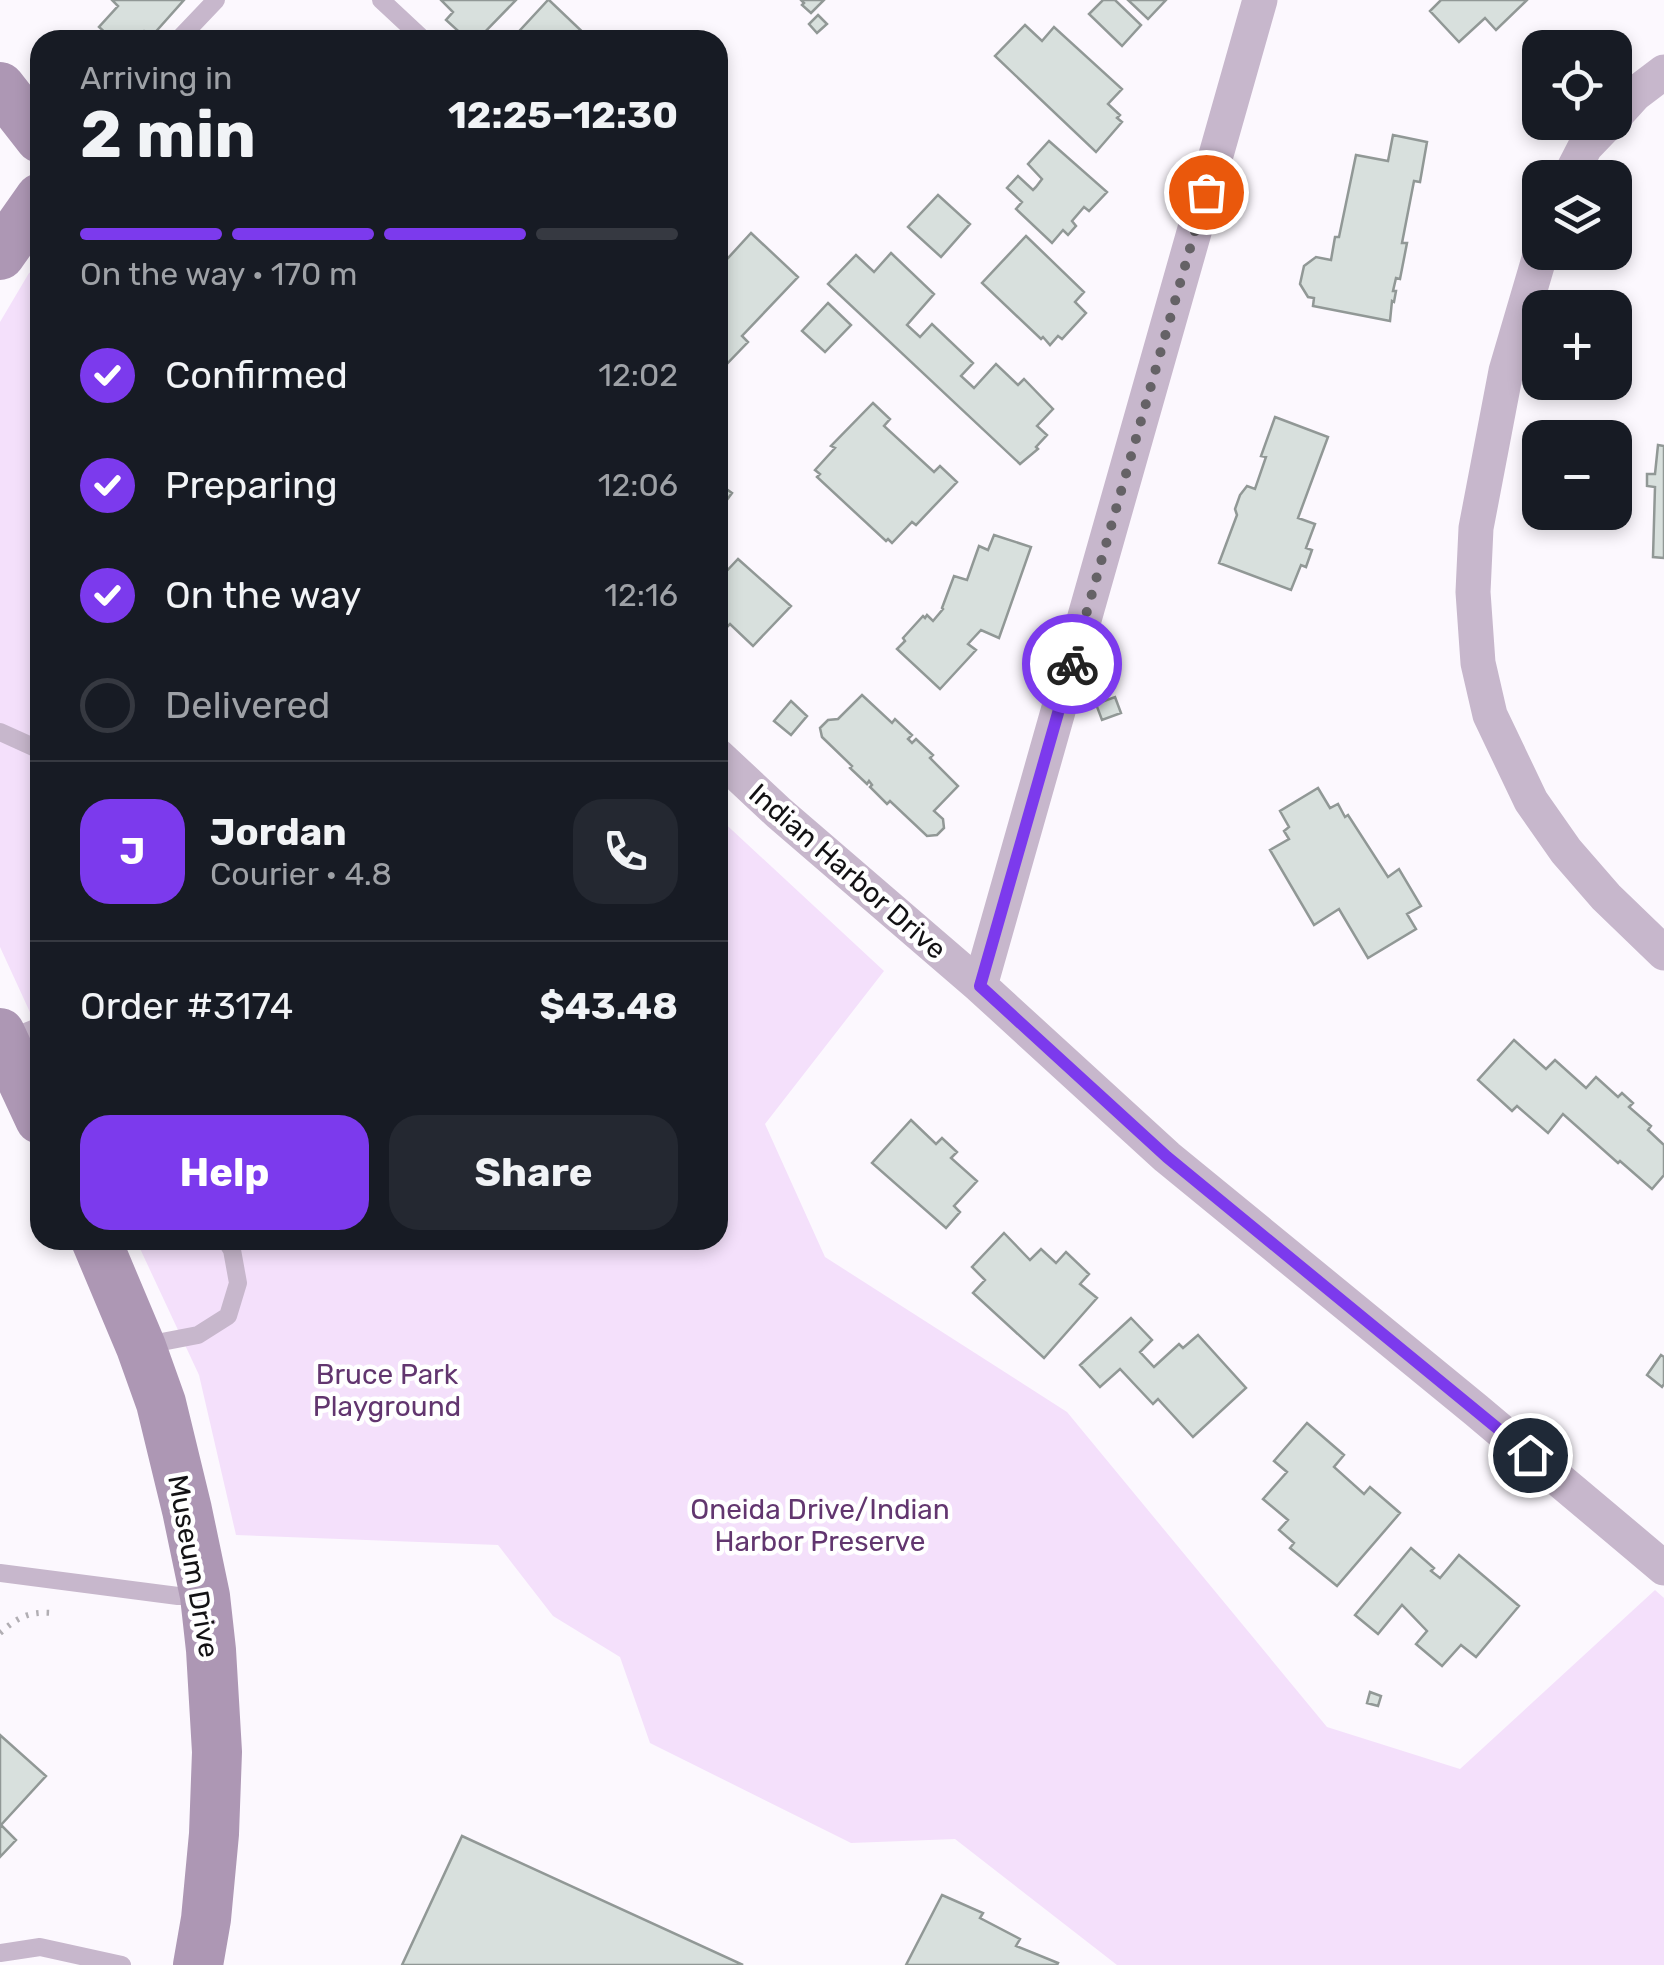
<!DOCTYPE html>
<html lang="en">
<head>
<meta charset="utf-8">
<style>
  body { margin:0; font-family:Rubik,sans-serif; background:#242831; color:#f1f3f6; height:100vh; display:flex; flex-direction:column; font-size:38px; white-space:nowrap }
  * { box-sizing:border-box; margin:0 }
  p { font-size:32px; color:#9ea1a6 }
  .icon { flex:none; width:55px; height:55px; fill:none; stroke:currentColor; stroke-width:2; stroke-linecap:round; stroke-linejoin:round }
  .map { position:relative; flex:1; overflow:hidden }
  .panel { position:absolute; left:30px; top:30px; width:698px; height:1220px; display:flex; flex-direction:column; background:#171b24; border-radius:30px; box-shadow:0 5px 15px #0003 }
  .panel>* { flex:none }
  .buttons { position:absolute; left:1522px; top:30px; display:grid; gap:20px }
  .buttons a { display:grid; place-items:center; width:110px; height:110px; border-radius:20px; background:#171b24; box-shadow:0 5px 15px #0003; font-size:50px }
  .pin { position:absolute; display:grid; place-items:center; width:85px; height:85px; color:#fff; margin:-42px; border:5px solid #fff; border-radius:50%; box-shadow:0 2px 10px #0007 }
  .courier { position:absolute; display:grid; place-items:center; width:100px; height:100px; margin:-50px; border:8px solid #7c3aed; border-radius:50%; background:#fff; color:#222; box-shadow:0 2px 12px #0007 }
  .overview em { font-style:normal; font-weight:700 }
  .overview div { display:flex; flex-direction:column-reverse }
  .overview { display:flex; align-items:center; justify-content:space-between; height:170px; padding:0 50px }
  h1 { font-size:65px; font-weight:700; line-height:75px }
  .bar { display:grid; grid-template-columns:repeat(4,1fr); gap:15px 10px; align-content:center; height:120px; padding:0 50px }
  .bar i { height:12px; border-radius:8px; background:#363941 }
  .bar .on { background:#7c3aed }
  .bar p { grid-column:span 4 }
  .line { display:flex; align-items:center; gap:25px; padding:0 50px; border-top:2px solid #363941 }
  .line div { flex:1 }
  .round { display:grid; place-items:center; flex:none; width:105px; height:105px; border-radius:30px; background:#242831 }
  ol { padding:0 50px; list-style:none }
  li { display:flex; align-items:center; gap:30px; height:110px }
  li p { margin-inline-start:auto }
  li .icon { padding:10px; border-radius:50%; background:#7c3aed; color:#fff; stroke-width:4 }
  li:last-child { color:#9ea1a6 }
  li i { width:55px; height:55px; border:5px solid #363941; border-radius:50% }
  .cta { display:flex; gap:20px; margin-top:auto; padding:20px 50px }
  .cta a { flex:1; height:115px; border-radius:30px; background:#7c3aed; color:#fff; font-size:40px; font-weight:700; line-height:115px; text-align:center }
  .cta a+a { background:#242831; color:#f1f3f6 }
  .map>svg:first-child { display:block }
</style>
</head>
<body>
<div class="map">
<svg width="1664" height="1965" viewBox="0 0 1664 1965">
  <rect width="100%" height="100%" fill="#fcf8fe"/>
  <path fill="#f4e0fb" d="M40,268V1034L0,947V322L29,273Z
    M718,817L884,971L765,1124L825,1257L1067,1412L1327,1727L1460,1769L1655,1590L1664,1598V1965H1117L955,1839L851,1843L650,1743L620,1657L553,1616L498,1545L236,1535L199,1375L136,1240H718Z"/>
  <path fill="#d8e0dd" stroke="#919896" stroke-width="2.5" d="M112,0H184L151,37L144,31L139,35L145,40H106L108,35L99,27L118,6Z
    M441,0H516L477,40H468L446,20L453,12Z
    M548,0H549L591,40H511Z
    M801,0H824L811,13L802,5L804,3Z
    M1103,0H1115L1141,25L1122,46L1089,14Z
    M1128,0H1166L1148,19Z
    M1441,0H1527L1496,30L1485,18L1459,42L1430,11Z
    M818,15L827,24L817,33L809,24Z
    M1025,25L1042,41L1054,27L1122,89L1108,104L1120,115L1117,118L1122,122L1096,152L995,56Z
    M1393,135L1427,142L1420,182L1414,181L1402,243H1407L1400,279L1396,278L1393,291H1396L1394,302L1392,301L1390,321L1313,306L1314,298L1308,297L1300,284L1304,266L1316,257L1331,260L1335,237H1339L1356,155L1388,161Z
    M1049,141L1107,192L1089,211L1084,207L1072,221L1076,226L1068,235L1063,230L1052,243L1016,209L1022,202L1007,188L1018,176L1033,190L1036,187L1042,179L1028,164Z
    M938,195L970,224L941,257L908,227Z
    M751,233L798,277L742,336L748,342L721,370L718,367V269Z
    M1026,236L1084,292L1075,302L1086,313L1062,339L1058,336L1050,345L1043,337L1041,339L982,283Z
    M891,253L934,294L907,325L920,337L932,324L973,363L961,376L974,388L996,364L1018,385L1024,379L1053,409L1037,426L1047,435L1036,447L1038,449L1020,464L828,284L856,255L874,272Z
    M828,303L851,325L825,352L802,331Z
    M873,403L890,419L884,426L934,472L940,466L957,482L916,525L912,522L892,543L888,539L886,541L817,477L820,474L815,470L835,448L831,446Z
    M1275,417L1328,437L1298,518L1315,524L1306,548L1312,550L1306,567L1301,565L1291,590L1219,563L1237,515L1235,509L1240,495L1247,486L1255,489L1266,457L1261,456Z
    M1658,445L1664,446V558L1653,557L1655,487L1647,486V474H1655Z
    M718,483L732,493L718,512Z
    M994,535L1031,547L999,638L981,630L968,644L976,650L940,689L897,649L905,641L903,638L923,616L925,618L927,615L933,621L943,609L942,608L954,576L967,580L979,546L988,550Z
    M738,559L791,606L753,646L730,624L718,636V578L721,577Z
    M862,695L892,723L895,719L912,735L908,739L912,743L916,739L933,755L930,758L958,786L934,811L943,819L944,828L937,835L927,836L890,801L887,804L870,787L872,785L869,781L867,784L850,768L852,766L822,737L820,728L828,720L838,719Z
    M1115,697L1121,713L1102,720L1096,704Z
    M791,701L807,716L791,735L774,721Z
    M1318,788L1330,808L1338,804L1345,817L1348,815L1388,877L1399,869L1421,906L1407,914L1416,929L1368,958L1339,909L1314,925L1270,850L1289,839L1284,831L1289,827L1280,811Z
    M1514,1040L1546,1069L1555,1060L1586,1088L1596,1077L1618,1097L1622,1093L1633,1103L1629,1107L1651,1126L1648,1130L1664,1145V1175L1652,1189L1620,1161L1618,1163L1563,1114L1548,1133L1517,1106L1512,1111L1478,1080Z
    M911,1120L936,1144L942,1138L957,1152L951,1158L977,1181L954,1206L960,1212L946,1228L872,1163Z
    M1004,1233L1030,1260L1041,1249L1056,1263L1066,1252L1089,1274L1080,1284L1097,1298L1044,1358L973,1293L985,1280L972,1267Z
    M1131,1318L1152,1340L1140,1352L1154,1367L1179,1344L1183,1348L1198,1335L1246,1388L1193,1437L1158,1399L1153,1404L1120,1369L1100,1387L1080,1365Z
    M1661,1355L1664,1357V1384L1662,1387L1647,1375Z
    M1307,1423L1344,1455L1334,1467L1364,1494L1370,1487L1400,1513L1337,1586L1290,1548L1294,1543L1279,1530L1288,1520L1263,1499L1287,1472L1274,1461Z
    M1411,1548L1434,1568L1431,1571L1440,1578L1459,1555L1519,1606L1476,1657L1461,1645L1442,1666L1416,1644L1427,1631L1402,1605L1378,1634L1355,1615Z
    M1370,1692L1381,1696L1378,1706L1367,1703Z
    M0,1735L46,1776L1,1825L16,1840L0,1857Z
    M462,1836L743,1965H402Z
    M942,1895L983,1913L980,1918L1020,1939L1016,1946L1058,1963L1057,1965H906Z"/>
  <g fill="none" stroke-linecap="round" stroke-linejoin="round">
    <path stroke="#b1aeb3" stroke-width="6" stroke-dasharray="2.5 8" stroke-linecap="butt" d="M0,1633C17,1618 28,1611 52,1613"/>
    <path stroke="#c7b7cc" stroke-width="18" d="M381,0L424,40
      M178,40L216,0
      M0,732L40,750
      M8,1039L40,1026
      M146,1345L198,1335L228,1316L238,1283L232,1250L226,1240
      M0,1573L178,1596H203
      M0,1953L40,1947L122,1965"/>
    <path stroke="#c7b7cc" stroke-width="35" d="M1615,116L1635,94L1664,72
      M1569,178L1585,147L1609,122
      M1541,252L1506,371L1476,528L1473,592L1478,663L1490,715L1531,801L1566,851L1606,897L1664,953
      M718,756L779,813L980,986L1167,1157L1476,1410L1664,1568
      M980,986L1260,0"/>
    <path stroke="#ad97b4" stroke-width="50" d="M0,87L40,138
      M0,255L40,198
      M0,1033L40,1119
      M96,1240L141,1347L161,1403L187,1510L205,1596L211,1650L217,1752L214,1834L206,1919L198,1965"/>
  </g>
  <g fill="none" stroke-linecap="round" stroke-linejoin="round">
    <path stroke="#656266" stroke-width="10" stroke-dasharray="0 18" d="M1072,664L1206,192"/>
    <path stroke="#7c3aed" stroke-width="12" d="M1072,664L980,986L1167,1157L1530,1455"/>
  </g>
  <g text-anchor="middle" stroke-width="9" stroke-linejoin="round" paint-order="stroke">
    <g font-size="28" fill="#131214" stroke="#fff">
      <text transform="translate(848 871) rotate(41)" y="10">Indian Harbor Drive</text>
      <text transform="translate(194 1566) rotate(80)" y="10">Museum Drive</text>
    </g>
    <g font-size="28" fill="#62366f" stroke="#fff">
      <text x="387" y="1384">Bruce Park<tspan x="387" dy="32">Playground</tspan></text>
      <text x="820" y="1519">Oneida Drive/Indian<tspan x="820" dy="32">Harbor Preserve</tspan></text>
    </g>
  </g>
</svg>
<div class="buttons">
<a><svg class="icon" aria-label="locate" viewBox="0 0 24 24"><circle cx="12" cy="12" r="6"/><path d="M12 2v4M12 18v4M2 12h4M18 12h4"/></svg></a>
<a><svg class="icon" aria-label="layers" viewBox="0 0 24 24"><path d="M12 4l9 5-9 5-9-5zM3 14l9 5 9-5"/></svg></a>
<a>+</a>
<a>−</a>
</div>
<div class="pin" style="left:1206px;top:192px;background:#ea580c"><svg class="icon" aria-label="bag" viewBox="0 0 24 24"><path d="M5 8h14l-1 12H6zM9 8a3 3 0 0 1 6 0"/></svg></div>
<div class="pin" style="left:1530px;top:1455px;background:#1f2937"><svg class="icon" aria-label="home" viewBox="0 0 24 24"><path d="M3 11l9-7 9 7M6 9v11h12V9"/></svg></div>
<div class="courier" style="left:1072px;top:664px"><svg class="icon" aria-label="bike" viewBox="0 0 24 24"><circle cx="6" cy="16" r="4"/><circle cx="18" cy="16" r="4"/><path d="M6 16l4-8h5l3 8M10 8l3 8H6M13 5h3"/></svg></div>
<section class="panel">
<div class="overview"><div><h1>2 min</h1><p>Arriving in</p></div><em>12:25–12:30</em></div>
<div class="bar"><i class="on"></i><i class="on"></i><i class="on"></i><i></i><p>On the way · 170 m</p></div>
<ol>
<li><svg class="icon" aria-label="check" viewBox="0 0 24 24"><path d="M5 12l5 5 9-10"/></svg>Confirmed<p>12:02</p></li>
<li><svg class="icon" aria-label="check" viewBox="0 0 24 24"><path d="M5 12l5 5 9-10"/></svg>Preparing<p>12:06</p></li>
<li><svg class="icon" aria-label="check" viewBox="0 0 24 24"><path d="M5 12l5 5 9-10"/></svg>On the way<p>12:16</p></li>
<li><i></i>Delivered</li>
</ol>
<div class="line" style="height:180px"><b class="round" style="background:#7c3aed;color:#fff">J</b><div><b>Jordan</b><p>Courier · 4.8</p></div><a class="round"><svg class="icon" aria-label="phone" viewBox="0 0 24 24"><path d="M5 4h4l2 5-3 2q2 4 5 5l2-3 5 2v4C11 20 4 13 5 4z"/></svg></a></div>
<div class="line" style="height:130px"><div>Order #3174</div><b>$43.48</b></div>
<div class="cta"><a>Help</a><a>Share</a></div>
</section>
</div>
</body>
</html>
